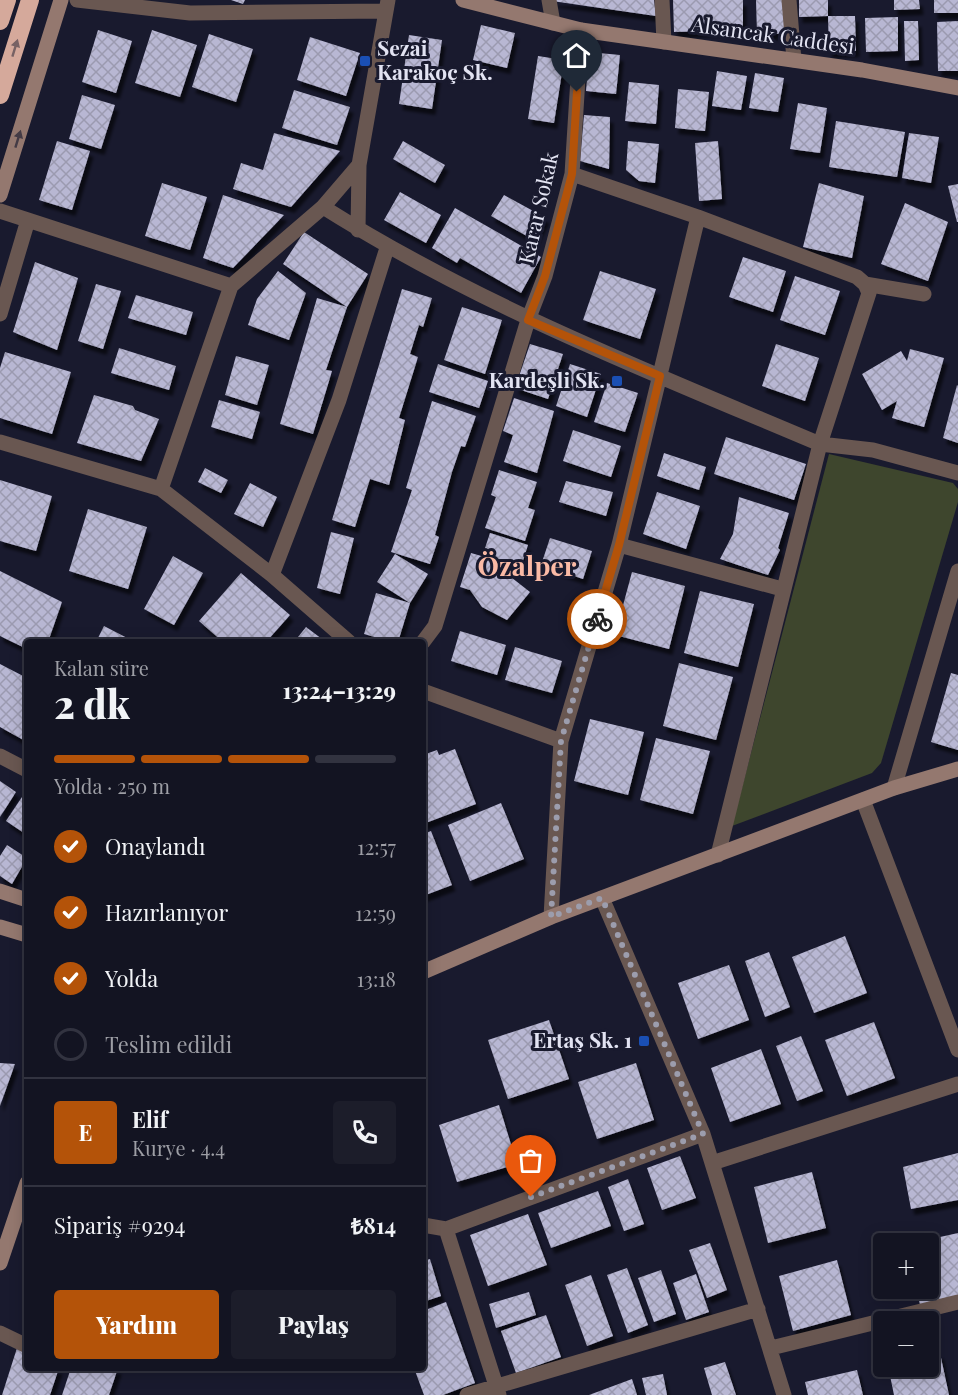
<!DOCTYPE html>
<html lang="tr">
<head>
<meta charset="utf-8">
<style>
  body { margin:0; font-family:"Playfair Display",serif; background:#1c1d2a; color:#f1f3f6; height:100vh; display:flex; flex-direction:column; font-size:22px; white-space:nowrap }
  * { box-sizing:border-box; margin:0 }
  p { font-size:20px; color:#9d9ea5 }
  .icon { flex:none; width:33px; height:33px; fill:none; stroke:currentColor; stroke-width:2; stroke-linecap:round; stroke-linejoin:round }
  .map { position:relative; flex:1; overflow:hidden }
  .sheet { position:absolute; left:24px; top:639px; width:402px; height:732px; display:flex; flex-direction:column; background:#131422; border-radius:6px; box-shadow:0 3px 15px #0003,0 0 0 2px #323340 }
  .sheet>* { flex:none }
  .tools { position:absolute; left:873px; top:1233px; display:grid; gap:12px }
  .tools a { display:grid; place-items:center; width:66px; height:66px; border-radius:6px; background:#131422; box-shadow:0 3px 15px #0003,0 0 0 2px #323340; font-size:30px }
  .pin { position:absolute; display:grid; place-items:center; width:51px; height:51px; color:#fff; margin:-62px -26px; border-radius:50% 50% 50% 0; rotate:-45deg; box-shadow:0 0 6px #0007 }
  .pin .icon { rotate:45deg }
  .courier { position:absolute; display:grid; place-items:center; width:60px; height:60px; margin:-30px; border:4px solid #b45309; border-radius:50%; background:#fff; color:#222; box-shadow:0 2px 8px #0007 }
  .headline em { font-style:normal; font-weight:800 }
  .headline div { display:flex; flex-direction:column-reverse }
  .headline { display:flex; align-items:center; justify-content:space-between; height:102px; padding:0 30px }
  h1 { font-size:39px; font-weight:800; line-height:45px }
  .bar { display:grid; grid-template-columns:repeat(4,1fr); gap:9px 6px; align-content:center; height:72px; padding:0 30px }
  .bar i { height:8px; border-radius:4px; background:#323340 }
  .bar .active { background:#b45309 }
  .bar p { grid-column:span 4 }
  .line { display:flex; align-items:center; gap:15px; padding:0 30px; border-top:2px solid #323340 }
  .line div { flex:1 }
  .round { display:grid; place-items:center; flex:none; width:63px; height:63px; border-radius:6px; background:#1c1d2a }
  ol { padding:0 30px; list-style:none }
  li { display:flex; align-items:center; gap:18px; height:66px }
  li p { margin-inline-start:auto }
  li .icon { padding:6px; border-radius:50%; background:#b45309; color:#fff; stroke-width:4 }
  li:last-child { color:#9d9ea5 }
  li i { width:33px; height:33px; border:3px solid #323340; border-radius:50% }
  .cta { display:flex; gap:12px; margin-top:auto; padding:12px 30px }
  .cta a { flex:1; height:69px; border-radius:6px; background:#b45309; color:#fff; font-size:24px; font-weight:800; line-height:69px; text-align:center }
  .cta a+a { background:#1c1d2a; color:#f1f3f6 }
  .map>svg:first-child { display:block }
</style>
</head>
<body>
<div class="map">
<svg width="958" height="1395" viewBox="0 0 958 1395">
  <defs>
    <pattern id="building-cross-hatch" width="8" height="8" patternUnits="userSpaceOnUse" patternTransform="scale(1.5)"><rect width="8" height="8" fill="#b8b7d3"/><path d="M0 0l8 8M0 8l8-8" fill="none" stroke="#9b9ab0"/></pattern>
    <filter id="shadow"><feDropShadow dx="3.5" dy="6" stdDeviation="1.5" flood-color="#0009"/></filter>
  </defs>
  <rect width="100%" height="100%" fill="#191a2e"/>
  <path fill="#3e462d" d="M829,454L953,483L958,489V502L881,763L872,773L732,826Z"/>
  <path fill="url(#building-cross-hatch)" filter="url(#shadow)" d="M231,0H245L243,4Z
    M552,0H654L656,16L552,1Z
    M673,0H743V30L674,32Z
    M756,0H784L785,34H757Z
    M799,0H828V16L799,17Z
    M894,0H919L920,9L894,10Z
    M934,0H958V13H934Z
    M828,16H855L856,51L829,52Z
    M898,17V51L866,52L865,18Z
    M904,21H918L919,60L905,61Z
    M958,21V71H938L937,22Z
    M481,25L515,33L507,68L473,60Z
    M98,30L132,41L116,93L82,82Z
    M152,30L197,45L180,97L135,83Z
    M209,34L253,49L236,102L192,87Z
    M409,35L442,40L432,109L399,104Z
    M310,37L360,53L346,96L297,80Z
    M589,52L620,55L616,94L586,91Z
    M538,56L564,60L554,123L528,119Z
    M717,71L747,76L741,110L712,106Z
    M755,73L784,78L778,112L749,108Z
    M629,82L659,85L656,124L625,121Z
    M678,89L709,92L705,131L675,128Z
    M294,90L350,107L337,145L282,128Z
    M82,95L115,105L101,149L69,139Z
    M798,103L827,108L820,153L790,149Z
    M584,115L610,117L609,169L580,161Z
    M836,121L905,132L897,177L829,167Z
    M274,133L340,151L291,207L233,189L241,163L263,170Z
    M909,133L939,137L931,183L902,178Z
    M57,141L90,151L72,210L39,200Z
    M403,141L445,165L435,183L393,159Z
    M628,141L659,144L655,183L639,181L626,170Z
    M718,141L722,199L699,201L695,143Z
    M162,183L207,197L190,250L145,236Z
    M819,183L864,196L852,258L803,247Z
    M958,184V222H957L948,186Z
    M400,192L441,215L426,243L384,220Z
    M223,195L284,215L233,268L203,258Z
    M504,195L546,218L534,240L491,216Z
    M905,203L948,222L928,281L881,264Z
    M455,208L541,257L521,293L460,258L457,263L432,248Z
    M304,232L368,274L347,307L283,264Z
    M743,257L786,271L773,312L729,297Z
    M35,262L78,278L57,350L13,332Z
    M278,271L306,293L289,340L248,325L257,299Z
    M600,271L656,289L640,339L583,320Z
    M795,276L840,291L825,335L780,320Z
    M96,284L121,291L103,349L78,341Z
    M402,289L432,298L423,327L419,325L410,354L418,357L399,418L405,420L389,485L370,479L355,527L332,520Z
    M136,295L193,312L186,335L128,318Z
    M317,298L347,307L326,370L332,371L313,434L280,424Z
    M462,307L502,320L485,374L444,360Z
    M530,344L563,354L548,399L515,388Z
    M776,344L819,358L805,401L762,386Z
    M119,348L176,366L169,390L111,373Z
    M910,349L944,358L924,427L892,418L897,401L882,410L862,374L901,351L907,361Z
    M5,352L71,372L52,434L0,418V368Z
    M236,356L269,365L257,405L225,395Z
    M438,364L488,381L479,408L429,392Z
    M570,364L601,374L587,417L556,406Z
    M607,383L638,393L625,432L594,422Z
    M957,385L958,386V443L943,438Z
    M94,395L133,406L135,410L159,419L141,461L77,443Z
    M514,398L554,411L537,473L504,462L513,435L503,431Z
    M219,400L260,412L252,439L211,427Z
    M432,401L476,416L465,447L461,446L452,472L435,535L439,537L430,564L391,552L412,490L406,488Z
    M573,430L621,446L611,477L563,461Z
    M726,437L806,464L794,500L714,474Z
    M664,453L706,467L699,490L657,476Z
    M205,468L228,480L221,493L198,482Z
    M499,470L537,482L528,508L535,510L525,541L485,528L496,497L491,495Z
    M0,480L52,496L36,551L0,541Z
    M566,481L613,492L606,516L559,502Z
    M250,483L277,497L263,527L234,514Z
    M657,492L700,506L686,549L643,534Z
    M739,497L789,513L778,548L780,550L768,575L720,559L733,534Z
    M88,509L147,527L128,589L69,571Z
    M331,532L354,538L340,594L317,588Z
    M490,533L528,545L521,567L483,554Z
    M550,538L592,551L583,579L541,565Z
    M471,553L485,557L530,592L507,620L482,607L470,590L460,587Z
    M395,554L428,574L410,603L398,642H392L364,634L376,593L410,603L377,582Z
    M173,556L203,573L174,625L144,609Z
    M0,571L62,602L48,642H27V649L0,636Z
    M632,572L685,586L669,649L615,635Z
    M241,573L290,615L266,642H223L199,621Z
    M700,591L754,604L738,667L684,653Z
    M104,626L135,642H96Z
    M306,627L326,642H294Z
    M460,631L506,645L497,675L451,661Z
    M515,647L562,661L552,693L505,680Z
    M679,663L733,677L716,740L663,726Z
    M0,664L27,678V742L0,727Z
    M951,673L958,675V750L931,742Z
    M590,719L644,732L628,795L574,781Z
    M656,738L710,751L693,814L640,800Z
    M455,749L476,804L423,824V755L437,750L439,755Z
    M0,781L16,792L0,817Z
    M24,794L27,795V835L6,821Z
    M501,803L524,859L470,881L448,825Z
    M431,831L452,885L423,896V834Z
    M7,845L27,858L12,884L0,876V856Z
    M845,936L867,993L814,1013L792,957Z
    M769,952L790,1007L765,1017L745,961Z
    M729,965L749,1020L698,1039L678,983Z
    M549,1020L569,1079L508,1099L488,1040Z
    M874,1022L895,1078L847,1096L825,1040Z
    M801,1036L823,1091L797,1101L776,1046Z
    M761,1049L781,1104L730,1122L711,1068Z
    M0,1063L15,1064L0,1106Z
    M636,1063L654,1120L597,1139L578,1082Z
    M499,1105L517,1164L457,1182L439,1125Z
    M958,1153V1200L911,1209L903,1167Z
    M680,1156L696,1198L662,1210L647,1168Z
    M812,1172L826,1228L768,1243L754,1187Z
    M628,1179L644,1224L624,1231L608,1187Z
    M598,1191L611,1226L551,1248L538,1213Z
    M528,1214L547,1265L488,1286L470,1235Z
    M958,1233V1296L920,1305L916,1288H928V1244L913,1243Z
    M710,1243L727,1290L707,1298L689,1250Z
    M430,1259L441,1296L423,1302V1261Z
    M837,1260L851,1315L793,1331L779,1276Z
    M627,1268L648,1325L628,1333L607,1275Z
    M661,1270L676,1314L654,1322L638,1278Z
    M696,1274L709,1312L686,1320L673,1283Z
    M591,1275L613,1336L587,1346L565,1285Z
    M529,1292L536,1315L496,1328L489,1304Z
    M446,1302L475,1383L443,1395H424L414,1368H423V1361L427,1359L423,1349V1311Z
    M546,1315L561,1357L516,1373L501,1331Z
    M17,1348L27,1351V1368H59L50,1395H2Z
    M940,1353L949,1395H894L888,1366H928V1355Z
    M725,1362L736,1395H712L704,1368Z
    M71,1368H118L109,1395H62Z
    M857,1370L863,1395H808L805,1382Z
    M663,1374L667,1395H646L642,1378Z
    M632,1379L637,1395H589Z"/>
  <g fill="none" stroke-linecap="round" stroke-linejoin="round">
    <path stroke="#695751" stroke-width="15" d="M77,0L190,13L385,11
      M549,0L553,23
      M662,0L664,42
      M789,0L794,60
      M572,174L698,217L857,277L865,284L869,293L820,444L873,450L958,473
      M323,207C480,306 650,372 820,444L718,855
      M0,211L231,286L161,489
      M358,230L359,165
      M865,284L924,294
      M231,286L323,207L359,165L388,0
      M0,314L28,220
      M0,442L161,489L272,575L349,642
      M619,545L782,589
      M272,575L339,400L387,248
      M423,642L435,626L528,320L545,276L572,174L581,30
      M423,691L561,741
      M0,756L27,770
      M894,788L958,571
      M863,800L958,1050
      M602,898L703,1134L784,1395
      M551,917L561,741L619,545L698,217
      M712,1163L958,1084
      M423,1225L446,1229
      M0,1333L27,1346
      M771,1348L958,1302
      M467,1395L758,1309
      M499,1395L446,1229L703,1134"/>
    <path stroke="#94786f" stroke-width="15" d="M463,0L581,30L862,70L958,88
      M0,195L61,0
      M0,891L27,900
      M0,927L27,935
      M423,972L551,917L894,788L958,769
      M0,1263L27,1183"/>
    <path stroke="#d5a99b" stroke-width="18" d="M0,21L7,0
      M0,95L30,0"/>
  </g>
  <defs><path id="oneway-solid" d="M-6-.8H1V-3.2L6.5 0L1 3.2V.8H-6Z" transform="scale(1.5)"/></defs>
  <use fill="#776264" href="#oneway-solid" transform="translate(15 48) rotate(-73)"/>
  <use fill="#443b45" href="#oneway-solid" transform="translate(18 139) rotate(-73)"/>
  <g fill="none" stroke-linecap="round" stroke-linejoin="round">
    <path stroke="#9c9dad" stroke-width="6" stroke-dasharray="0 10.8" d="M531,1197L703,1134L602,898L551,917L561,741L597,619"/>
    <path stroke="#b45309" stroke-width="8" d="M577,92L572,174L545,276L528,320L660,376L619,545L597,619"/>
  </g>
  <g fill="#1a4fb4" stroke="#191a2e" stroke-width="2">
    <rect x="359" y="55" width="12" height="12" rx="3"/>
    <rect x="611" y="375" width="12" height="12" rx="3"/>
    <rect x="638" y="1035" width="12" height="12" rx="3"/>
  </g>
  <g text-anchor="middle" stroke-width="6" stroke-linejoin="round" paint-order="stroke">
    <g font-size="21" fill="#e2e3f2" stroke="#191a2e">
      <text transform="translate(773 36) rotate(8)" y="7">Alsancak Caddesi</text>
      <text transform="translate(539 208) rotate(-77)" y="7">Karar Sokak</text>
    </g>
    <g font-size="21" font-weight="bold" fill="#e2e3f2" stroke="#191a2e" text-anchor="end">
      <text x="377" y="56" text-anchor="start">Sezai<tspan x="377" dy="24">Karakoç Sk.</tspan></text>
      <text x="605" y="388">Kardeşli Sk.</text>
      <text x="632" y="1048">Ertaş Sk. 1</text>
    </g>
    <g font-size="27" font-weight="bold" fill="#fabaa5" stroke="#191a2e">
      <text x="527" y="576">Özalper</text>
    </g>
  </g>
</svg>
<div class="tools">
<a>+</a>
<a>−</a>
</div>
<div class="pin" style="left:531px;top:1197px;background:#ea580c"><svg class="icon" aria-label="bag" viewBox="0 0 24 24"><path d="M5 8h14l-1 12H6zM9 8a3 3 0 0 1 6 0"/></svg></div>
<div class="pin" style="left:577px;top:92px;background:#1f2937"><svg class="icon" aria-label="home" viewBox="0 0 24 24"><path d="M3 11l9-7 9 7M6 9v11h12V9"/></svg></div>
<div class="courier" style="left:597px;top:619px"><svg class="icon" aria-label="bike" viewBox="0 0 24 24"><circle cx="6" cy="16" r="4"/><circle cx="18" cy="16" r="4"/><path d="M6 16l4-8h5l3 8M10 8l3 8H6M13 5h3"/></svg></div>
<section class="sheet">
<div class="headline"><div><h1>2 dk</h1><p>Kalan süre</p></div><em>13:24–13:29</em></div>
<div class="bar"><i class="active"></i><i class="active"></i><i class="active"></i><i></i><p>Yolda · 250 m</p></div>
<ol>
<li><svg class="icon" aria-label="check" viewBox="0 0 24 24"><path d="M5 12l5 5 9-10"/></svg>Onaylandı<p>12:57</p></li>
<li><svg class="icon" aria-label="check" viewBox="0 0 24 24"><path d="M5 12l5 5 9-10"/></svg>Hazırlanıyor<p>12:59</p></li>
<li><svg class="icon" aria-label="check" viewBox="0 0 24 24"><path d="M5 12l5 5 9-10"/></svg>Yolda<p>13:18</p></li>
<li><i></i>Teslim edildi</li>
</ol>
<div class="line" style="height:108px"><b class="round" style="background:#b45309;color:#fff">E</b><div><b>Elif</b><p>Kurye · 4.4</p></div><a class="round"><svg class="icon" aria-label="phone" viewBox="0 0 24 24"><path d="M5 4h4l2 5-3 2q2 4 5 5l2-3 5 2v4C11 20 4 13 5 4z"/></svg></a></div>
<div class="line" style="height:78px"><div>Sipariş #9294</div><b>₺814</b></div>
<div class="cta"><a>Yardım</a><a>Paylaş</a></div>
</section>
</div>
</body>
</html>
